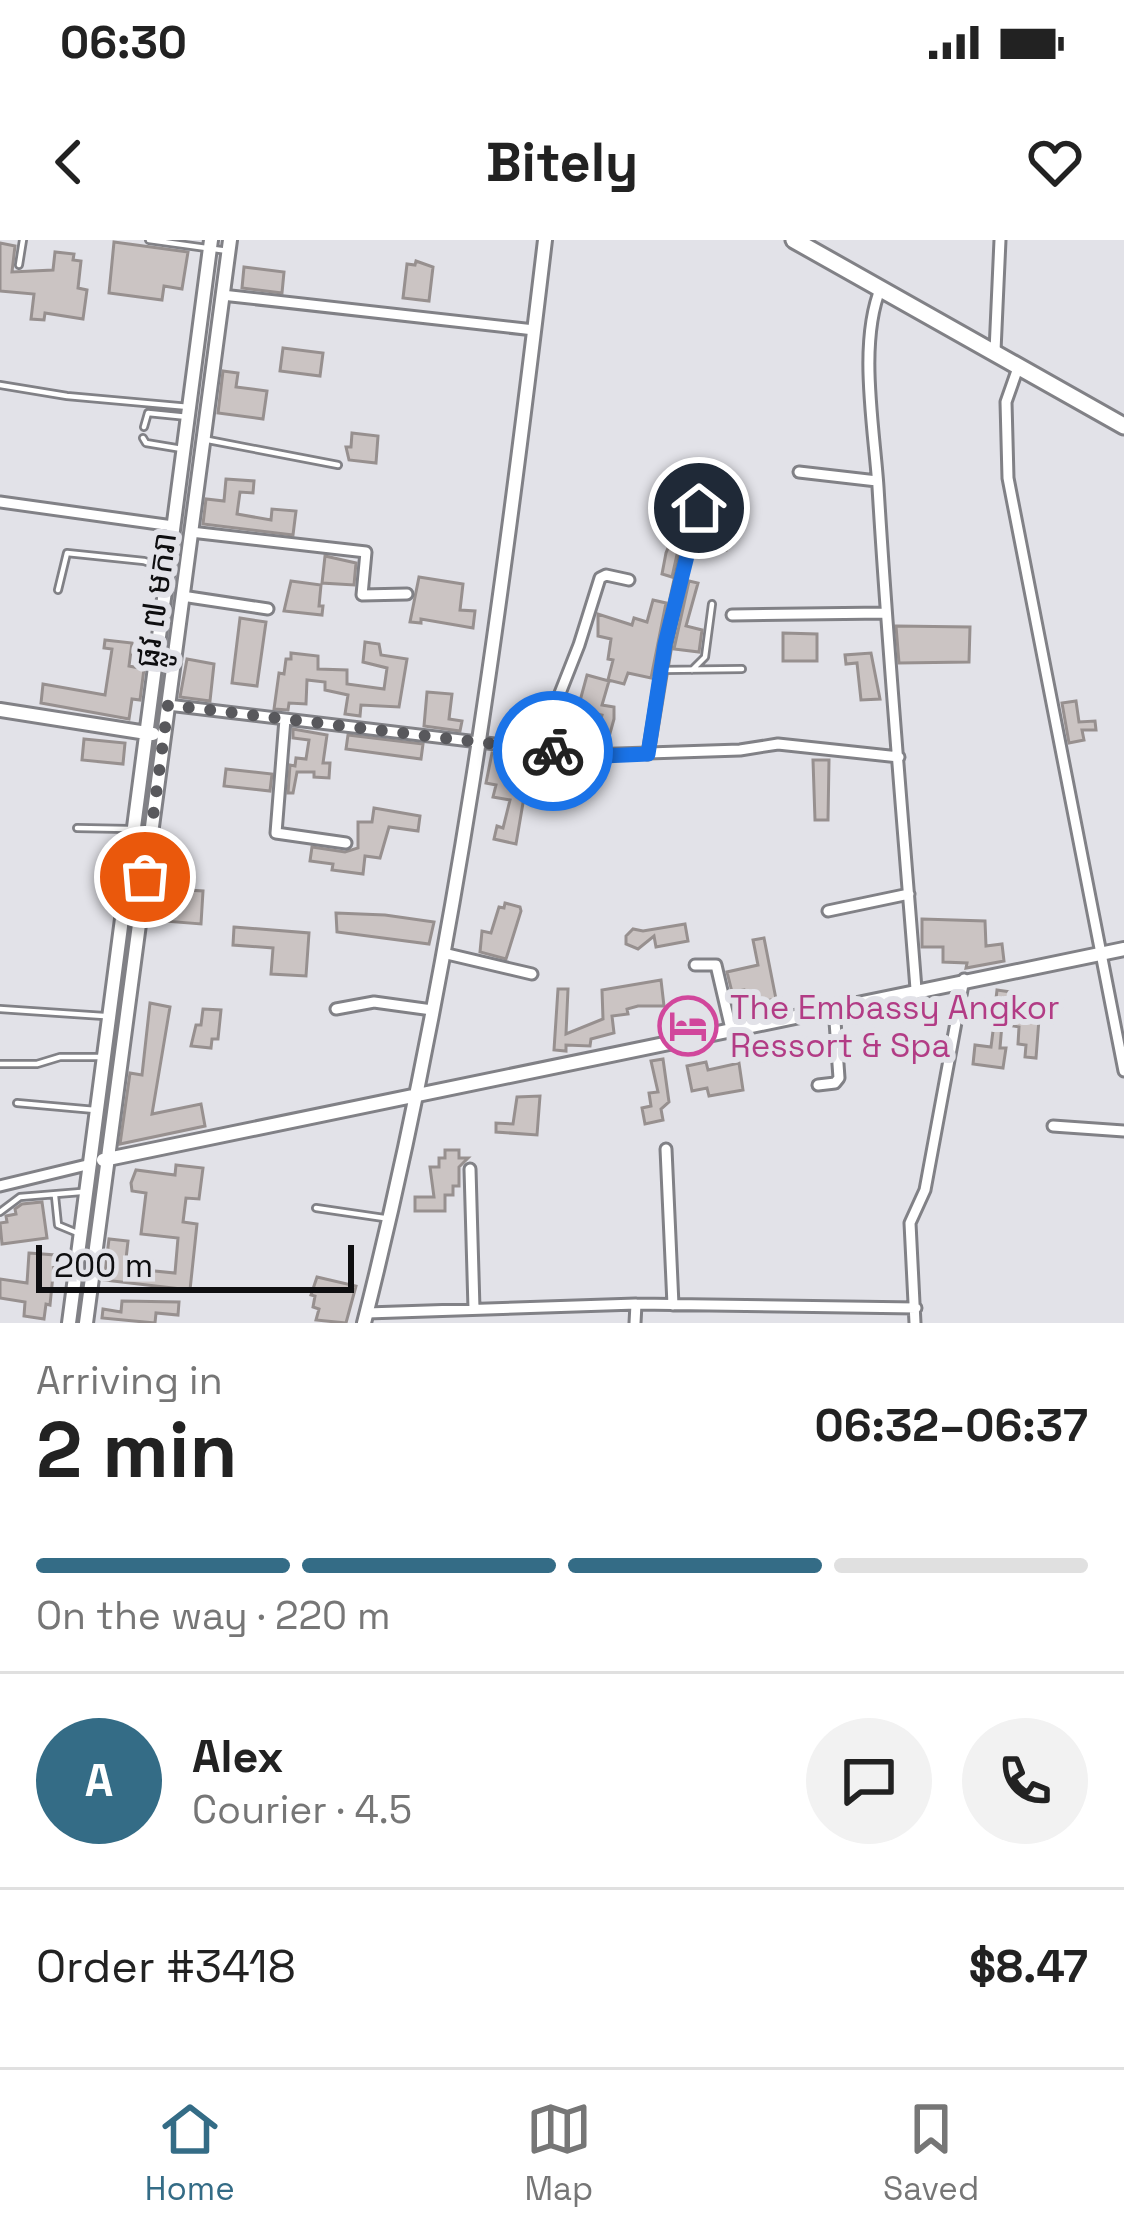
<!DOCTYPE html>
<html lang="en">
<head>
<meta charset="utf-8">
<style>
  body { margin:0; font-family:"Space Grotesk","Noto Sans Khmer",sans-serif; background:#f2f2f2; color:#222; height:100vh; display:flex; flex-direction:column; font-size:45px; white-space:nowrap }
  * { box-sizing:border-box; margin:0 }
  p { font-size:39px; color:#767676 }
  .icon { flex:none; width:66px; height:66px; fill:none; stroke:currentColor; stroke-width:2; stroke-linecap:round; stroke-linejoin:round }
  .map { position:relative; height:1083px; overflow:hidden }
  .sheet { display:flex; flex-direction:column; background:#fff; flex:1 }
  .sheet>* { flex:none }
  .scale { position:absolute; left:36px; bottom:30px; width:318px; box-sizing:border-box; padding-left:12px; border:6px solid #0e0e10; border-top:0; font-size:33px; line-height:42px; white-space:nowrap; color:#0e0e10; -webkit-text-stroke:9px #e2e2e8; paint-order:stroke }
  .pin { position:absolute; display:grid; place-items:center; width:102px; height:102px; color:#fff; margin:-51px; border:6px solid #fff; border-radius:50%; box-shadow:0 3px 12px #0007 }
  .courier { position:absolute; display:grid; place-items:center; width:120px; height:120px; margin:-60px; border:9px solid #1a73e8; border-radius:50%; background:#fff; color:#222; box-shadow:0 3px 15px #0007 }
  .headline em { font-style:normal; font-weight:600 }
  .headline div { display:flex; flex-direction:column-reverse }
  .headline { display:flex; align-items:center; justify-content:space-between; height:204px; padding:0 36px }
  h1 { font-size:78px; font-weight:600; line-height:90px }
  .bar { display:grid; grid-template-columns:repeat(4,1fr); gap:18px 12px; align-content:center; height:144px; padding:0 36px }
  .bar i { height:15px; border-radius:9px; background:#e0e0e0 }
  .bar .on { background:#346c86 }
  .bar p { grid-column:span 4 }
  .line { display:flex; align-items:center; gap:30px; padding:0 36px; border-top:3px solid #e0e0e0 }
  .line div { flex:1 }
  .round { display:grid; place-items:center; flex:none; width:126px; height:126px; border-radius:63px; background:#f2f2f2 }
  .status { display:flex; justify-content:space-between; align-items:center; height:84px; padding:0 60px; background:#fff; direction:ltr }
  .status svg { height:33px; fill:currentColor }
  header { display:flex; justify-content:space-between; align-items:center; height:156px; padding:0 36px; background:#fff; font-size:54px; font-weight:600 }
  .tab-bar { display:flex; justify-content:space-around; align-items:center; height:168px; border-top:3px solid #e0e0e0; background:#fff; font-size:33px; color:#767676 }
  .tab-bar a { display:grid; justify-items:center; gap:6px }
  .tab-bar .on { color:#346c86 }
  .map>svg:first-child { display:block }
</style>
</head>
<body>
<div class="status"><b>06:30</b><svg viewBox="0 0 49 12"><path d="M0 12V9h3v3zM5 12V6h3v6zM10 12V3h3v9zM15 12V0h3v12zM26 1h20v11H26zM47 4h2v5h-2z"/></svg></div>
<header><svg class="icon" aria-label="back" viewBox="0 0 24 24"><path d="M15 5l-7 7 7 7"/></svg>Bitely<svg class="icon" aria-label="heart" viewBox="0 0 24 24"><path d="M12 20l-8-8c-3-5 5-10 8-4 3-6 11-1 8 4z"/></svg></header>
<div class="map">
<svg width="1124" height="1083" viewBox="0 0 1124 1083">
  <rect width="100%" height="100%" fill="#e2e2e8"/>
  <path fill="#cbc4c3" stroke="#97908f" stroke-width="3" d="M114,2L188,12L182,49L164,46L162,60L109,53Z
    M0,3L15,6L12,32L53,30L55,12L74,14L73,20L81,21L78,48L87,50L83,79L45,73L44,80L31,79L34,54L0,51Z
    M416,21L433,27L429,61L403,58L407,24L415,25Z
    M244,27L284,32L282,53L242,48Z
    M283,108L323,113L320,136L280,131Z
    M223,131L238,133L236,147L267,151L263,179L218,173Z
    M352,193L378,196L376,223L349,220L346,207H351Z
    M700,229L711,233L682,292L672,337L662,334L666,313Z
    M226,239L254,241L253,253L240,252L237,274L271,280L272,269L296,271L293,295L203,284L206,259L224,261Z
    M714,253L733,257L726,310L705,306L707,291L702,290Z
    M325,316L356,323L354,345L322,343Z
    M419,337L463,344L460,370L475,371L473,388L421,379V383L410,382Z
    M291,341L321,345L319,366H323L322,375L284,371Z
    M689,341L698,343L686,386L702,390L699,412L674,409Z
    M653,360L666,363L651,438L628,433L624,444L608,440L613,420L608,419L611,399L598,396V374L632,385L634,378L647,382Z
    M240,378L266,382L257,446L232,443Z
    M896,386L970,387L969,422L899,423Z
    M783,393L817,394V421H783Z
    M105,400L132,403L129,426L144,429L140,460L132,459L129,479L41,463L43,444L105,455L112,409L104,408Z
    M365,402L379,404L381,415L407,419L399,467L361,465L360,476L345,474L348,455L325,450V442L307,440L306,464L289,463L288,470L274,469L279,433L284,434L286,419H291V413L318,416V429L347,430V444L384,449L387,428L363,422Z
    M871,413L880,459L861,460L857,423L846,424L845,415Z
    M187,419L214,424L210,461L180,457Z
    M587,435L609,441L602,465L614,467V479L609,497L604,499L596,496L602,475L567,467L569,458L580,461Z
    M427,452L452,454L449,479L462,481L460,491L424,486Z
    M1076,461L1079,482L1095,481L1096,490H1082L1084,500L1069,503L1062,463Z
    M293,489L327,495L323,523H330L329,538L314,537V532H297L293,553H288L290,525L295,526L296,518L306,519L309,500L293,498Z
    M348,495L423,504L421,519L346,509Z
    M84,499L125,503L123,524L82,520Z
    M492,513L530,522L516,604L494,599L497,586L503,588L510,560L493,557L496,545L486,543Z
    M813,520H829L828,580H815Z
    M226,529L272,534L270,551L224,546Z
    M374,568L420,576L418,591L389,587L380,618L365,616L363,634L332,630L333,624L310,621L312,607L345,612L358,608V582H372Z
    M154,648L203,651L201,684L151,680Z
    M505,663L520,667L521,671L506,719L480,712L482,691L491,693L499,667L504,668Z
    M336,673L385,675L434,682L429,704L337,692Z
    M922,679L985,681L986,706L1002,704L1004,721L966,728L967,723L943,722V707H922Z
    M685,684L688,701L656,707L654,696L638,709L626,704V696L633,689L643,691Z
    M234,687L309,693L306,736L271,734L273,708L233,705Z
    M764,698L776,759L747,765L744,750L732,752L727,732L758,725L753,700Z
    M661,740L664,766H638L627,769L628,774L612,776L614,793L591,799L590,806L566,805V811L554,810L558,749H568L566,794L603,779L602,750Z
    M997,750L1011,752L1007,777L1039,779L1036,818L1025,817L1026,805L1018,804L1019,787L1002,784L1000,808H1006L1003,828L973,824L975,805L991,807L994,783L983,782L984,775L994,776Z
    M150,763L170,767L152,874L201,864L205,886L120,904L130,833L142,835Z
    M203,769L221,770L218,799H212L211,808L191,806L196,785H201Z
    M663,819L669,862L661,869L663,880L645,884L642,868L651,866L649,853L658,852L651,821Z
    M706,822L708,830L739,823L743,850L709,856L707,848L692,851L687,826Z
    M540,856L537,895L496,892V883L513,884L517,857Z
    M445,910H459V918H468L459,927V946H453V955H445V971H415V957H434L430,927H439V918H445Z
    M176,925L203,928L199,959L186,958L183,982L197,984L190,1050L104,1040L109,999L128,1001L125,1028L175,1033L178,998L141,994L146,953L132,951L131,943L136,930L175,935Z
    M42,962L47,998L2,1004L0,983L7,982L6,976L16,974L15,969L22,964Z
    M29,1013L55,1015L50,1065L46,1064L44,1079L24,1076L25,1062L0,1058V1039L27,1043Z
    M317,1037L356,1046L346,1083L316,1080L319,1069L313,1067L315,1056L311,1055Z
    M122,1061L179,1062L178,1075L156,1073L155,1083L102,1078L103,1069L121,1072Z"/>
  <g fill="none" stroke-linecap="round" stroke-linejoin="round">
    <g stroke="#818186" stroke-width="10">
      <path id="lane" d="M149,0L228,11
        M19,25L23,0
        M0,145L67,156L189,167
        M144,187L148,173L188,177
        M143,198L146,203L182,209
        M208,200L338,225
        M58,350L67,313L144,321L168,329
        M662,430L742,429
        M692,430L705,417L712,364
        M77,588L128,589
        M0,769L104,776
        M0,824H37L60,817H101
        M17,863L95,870
        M55,956L58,985L75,992
        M316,968L384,978
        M0,972L20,957L81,952"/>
    </g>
    <g stroke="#818186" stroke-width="15">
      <path id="street" d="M881,47C858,103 874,187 878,247C888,414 903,582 916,749
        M222,55L534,90
        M995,111L1000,0
        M1019,125L1006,162L1008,238L1124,831
        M799,232L877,241
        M0,262L173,286
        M191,292L366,312L362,355L407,354
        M182,356L268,369
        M732,375L885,373
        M168,465L587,515L740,510L778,504L899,517
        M285,479L276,593L346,603
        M538,509L579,405L600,338L606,335L629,340
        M648,514L666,404L690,295L706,256
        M828,671L909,654
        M443,713L532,734
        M695,725H716L731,789
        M336,769L374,762L432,770
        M818,845L835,843L839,838L834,767
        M1053,886L1124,891
        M666,909L673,1065
        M470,929L474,1069
        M0,946L91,924
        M367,1073L636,1064L916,1068
        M635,1083L636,1064
        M915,1083L910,983L925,950L964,739"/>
    </g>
    <g stroke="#818186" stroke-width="18">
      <path id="secondary" d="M0,470L153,494
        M103,920L1124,709
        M69,1083L211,0
        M86,1083L230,0
        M364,1083C454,728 502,363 545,0"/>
    </g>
    <g stroke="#818186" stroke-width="21">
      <path id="highway" d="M794,0L1124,186"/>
    </g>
    <use href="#lane" stroke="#fff" stroke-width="4.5"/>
    <use href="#street" stroke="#fff" stroke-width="9"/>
    <use href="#secondary" stroke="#fff" stroke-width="12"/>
    <use href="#highway" stroke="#fff" stroke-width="15"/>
  </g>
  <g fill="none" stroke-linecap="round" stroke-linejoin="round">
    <path stroke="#58585c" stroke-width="12" stroke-dasharray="0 21.6" d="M145,637L168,465L553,511"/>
    <path stroke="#1a73e8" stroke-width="15" d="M553,511L603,516L648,514L665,404L699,268"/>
  </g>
  <defs>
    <g id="hotel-ring" transform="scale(3)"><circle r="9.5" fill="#e2e2e8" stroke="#d1479c" stroke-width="1.5"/><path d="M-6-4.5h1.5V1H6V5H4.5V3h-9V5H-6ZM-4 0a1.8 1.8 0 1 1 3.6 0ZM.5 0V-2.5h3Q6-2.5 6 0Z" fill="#d1479c"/></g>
  </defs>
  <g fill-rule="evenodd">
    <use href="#hotel-ring" x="688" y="786"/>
  </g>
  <g text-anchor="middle" stroke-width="12" stroke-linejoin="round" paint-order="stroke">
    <g font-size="33" fill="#0e0e10" stroke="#e2e2e8">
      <text transform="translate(155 360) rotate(-82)" y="12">ផ្លូវ ៧ មករា</text>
    </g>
    <g font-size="33" fill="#b23c85" stroke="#e2e2e8" text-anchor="start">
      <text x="730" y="779">The Embassy Angkor<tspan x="730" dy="38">Ressort &amp; Spa</tspan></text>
    </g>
  </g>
</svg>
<div class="scale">200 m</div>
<div class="pin" style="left:145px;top:637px;background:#ea580c"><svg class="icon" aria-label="bag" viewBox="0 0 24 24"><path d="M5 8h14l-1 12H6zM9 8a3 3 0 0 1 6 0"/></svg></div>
<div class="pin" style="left:699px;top:268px;background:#1f2937"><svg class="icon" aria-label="home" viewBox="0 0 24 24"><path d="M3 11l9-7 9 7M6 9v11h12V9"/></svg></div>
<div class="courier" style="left:553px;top:511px"><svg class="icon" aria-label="bike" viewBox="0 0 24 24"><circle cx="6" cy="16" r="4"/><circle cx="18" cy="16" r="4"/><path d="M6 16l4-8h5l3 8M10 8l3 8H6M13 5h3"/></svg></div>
</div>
<section class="sheet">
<div class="headline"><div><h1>2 min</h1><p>Arriving in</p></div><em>06:32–06:37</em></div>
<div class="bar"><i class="on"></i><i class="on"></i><i class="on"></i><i></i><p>On the way · 220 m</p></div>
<div class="line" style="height:216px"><b class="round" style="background:#346c86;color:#fff">A</b><div><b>Alex</b><p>Courier · 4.5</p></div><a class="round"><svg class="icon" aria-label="chat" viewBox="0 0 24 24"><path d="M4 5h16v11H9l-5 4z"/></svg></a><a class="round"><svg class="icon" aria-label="phone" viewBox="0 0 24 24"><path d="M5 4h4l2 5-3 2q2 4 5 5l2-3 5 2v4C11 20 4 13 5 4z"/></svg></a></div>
<div class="line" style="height:156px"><div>Order #3418</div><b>$8.47</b></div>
</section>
<nav class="tab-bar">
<a class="on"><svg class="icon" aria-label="home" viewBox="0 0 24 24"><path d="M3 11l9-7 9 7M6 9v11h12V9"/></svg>Home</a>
<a><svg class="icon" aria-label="map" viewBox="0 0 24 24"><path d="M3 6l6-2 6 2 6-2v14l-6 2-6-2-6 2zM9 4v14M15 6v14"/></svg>Map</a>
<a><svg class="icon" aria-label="saved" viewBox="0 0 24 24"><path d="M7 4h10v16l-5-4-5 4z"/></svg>Saved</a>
</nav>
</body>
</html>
